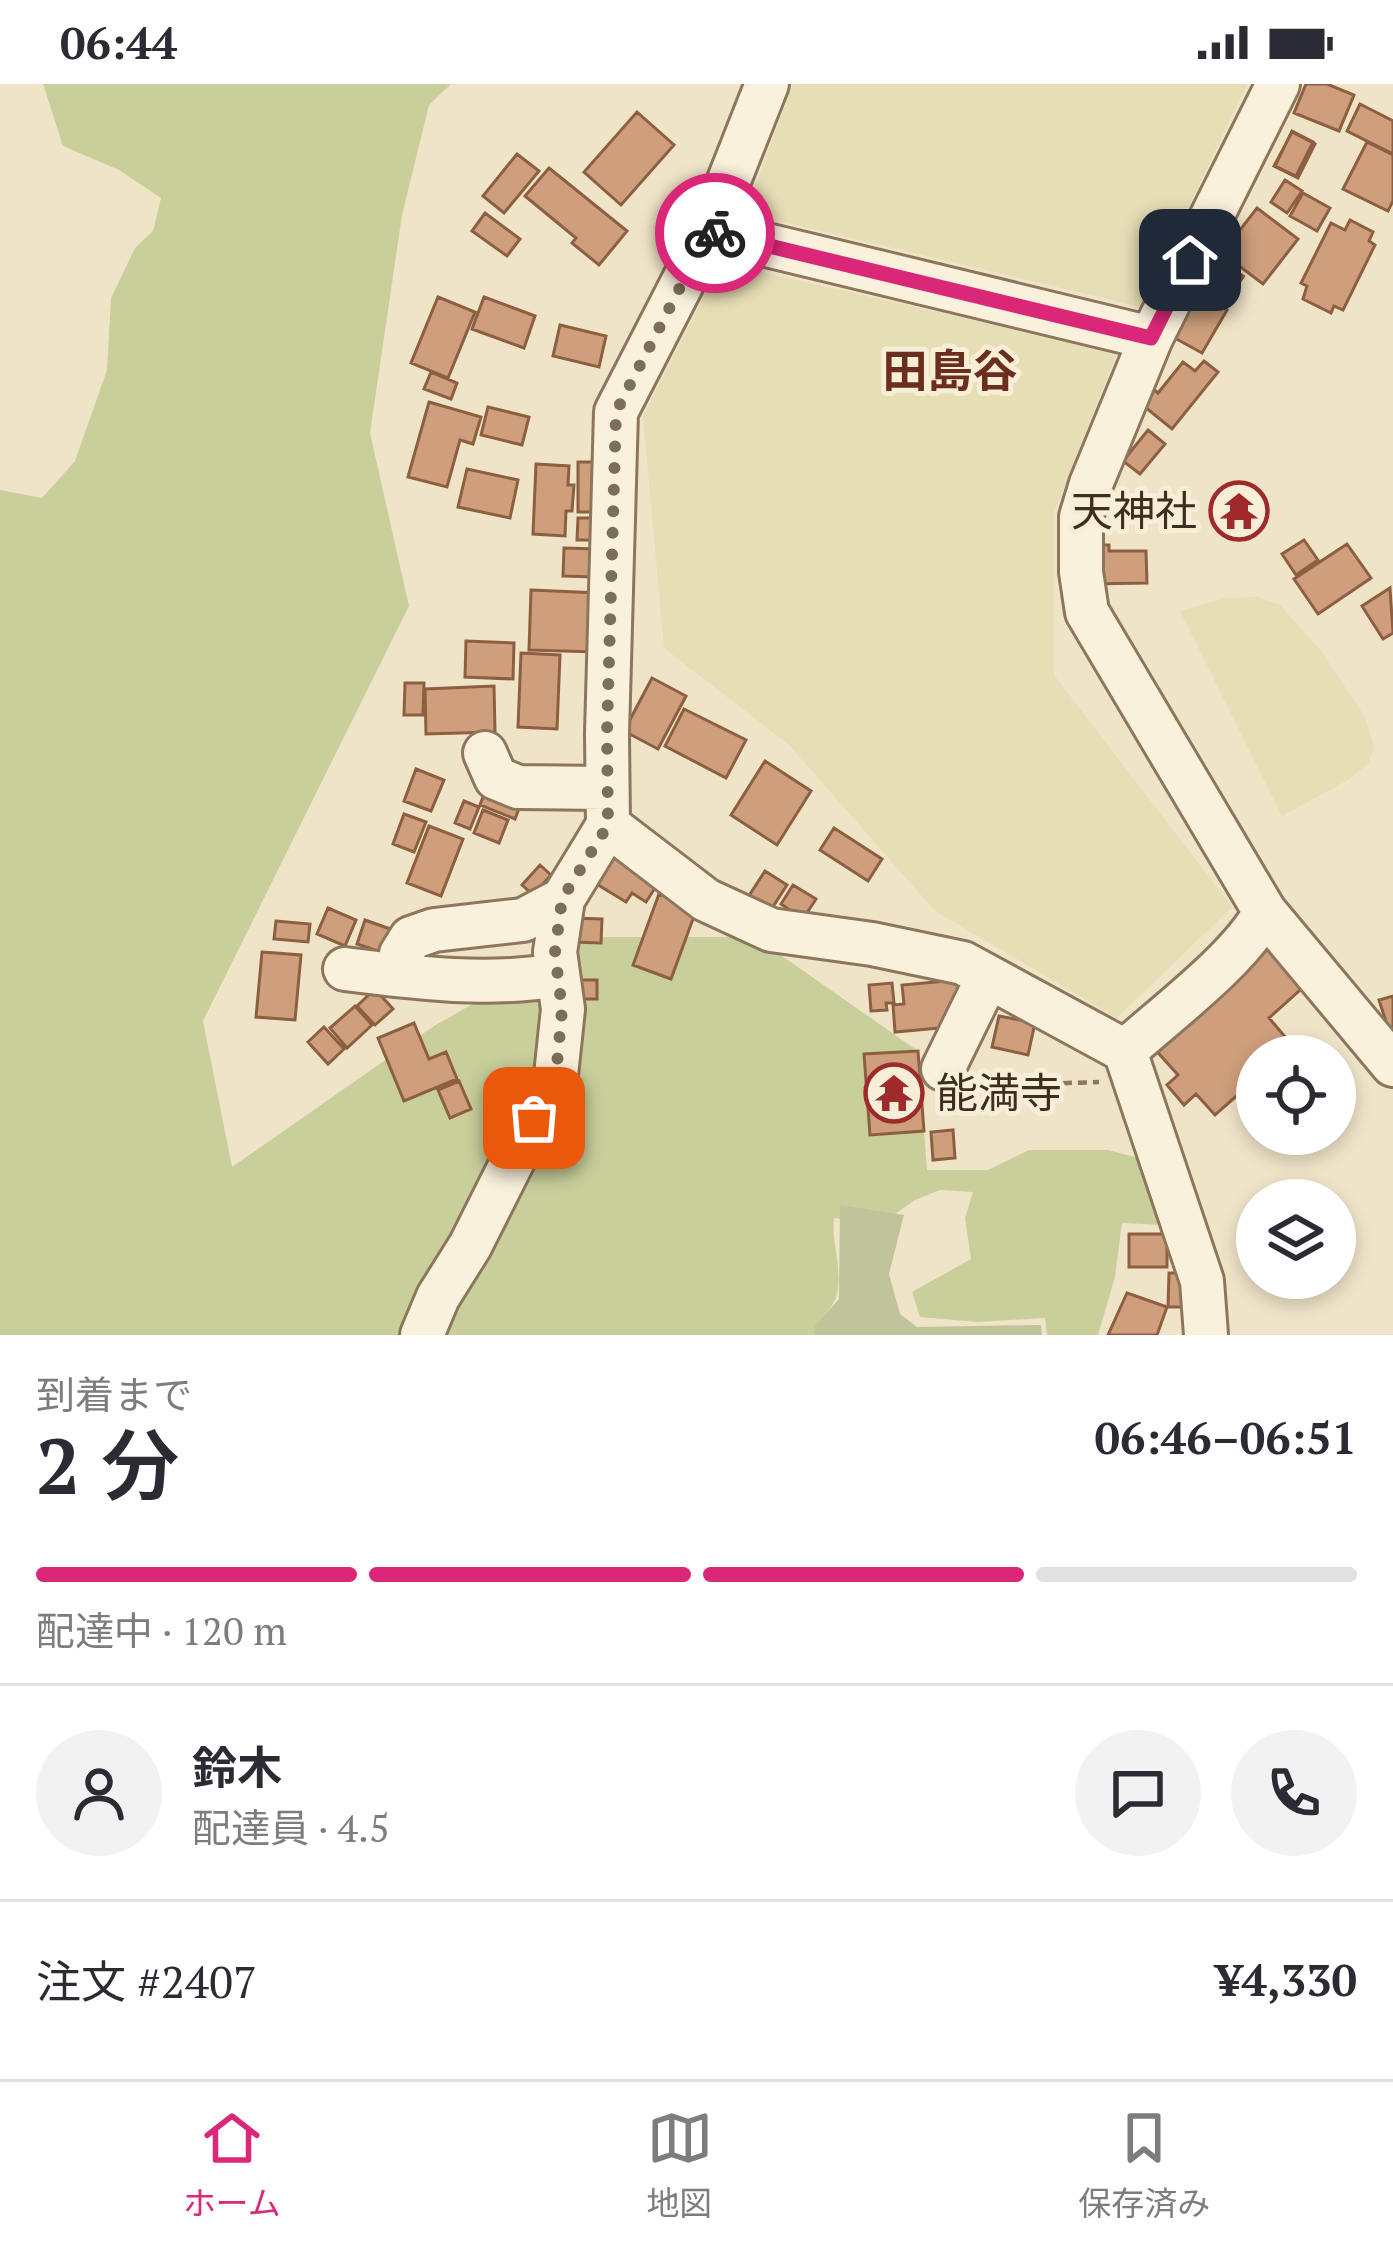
<!DOCTYPE html>
<html lang="ja">
<head>
<meta charset="utf-8">
<style>
  body { margin:0; font-family:"PT Serif","Noto Sans JP",serif; background:#f2f2f3; color:#2b2b33; height:100vh; display:flex; flex-direction:column; font-size:45px; white-space:nowrap }
  * { box-sizing:border-box; margin:0 }
  p { font-size:39px; color:#7c7c81 }
  .icon { flex:none; width:66px; height:66px; fill:none; stroke:currentColor; stroke-width:2; stroke-linecap:round; stroke-linejoin:round }
  .map { position:relative; height:1251px; overflow:hidden }
  .sheet { display:flex; flex-direction:column; background:#fff; flex:1 }
  .sheet>* { flex:none }
  .controls { position:absolute; left:1236px; top:951px; display:grid; gap:24px }
  .controls a { display:grid; place-items:center; width:120px; height:120px; border-radius:50%; background:#fff; box-shadow:0 6px 18px #0003; font-size:60px }
  .pin { position:absolute; display:grid; place-items:center; width:102px; height:102px; color:#fff; margin:-51px; border-radius:24px; box-shadow:0 6px 18px #0006 }
  .courier { position:absolute; display:grid; place-items:center; width:120px; height:120px; margin:-60px; border:9px solid #db2777; border-radius:50%; background:#fff; color:#222; box-shadow:0 3px 15px #0007 }
  .head em { font-style:normal; font-weight:600 }
  .head div { display:flex; flex-direction:column-reverse }
  .head { display:flex; align-items:center; justify-content:space-between; height:204px; padding:0 36px }
  h1 { font-size:78px; font-weight:600; line-height:90px }
  .bar { display:grid; grid-template-columns:repeat(4,1fr); gap:18px 12px; align-content:center; height:144px; padding:0 36px }
  .bar i { height:15px; border-radius:9px; background:#e1e1e2 }
  .bar .on { background:#db2777 }
  .bar p { grid-column:span 4 }
  .line { display:flex; align-items:center; gap:30px; padding:0 36px; border-top:3px solid #e1e1e2 }
  .line div { flex:1 }
  .round { display:grid; place-items:center; flex:none; width:126px; height:126px; border-radius:63px; background:#f2f2f3 }
  .status { display:flex; justify-content:space-between; align-items:center; height:84px; padding:0 60px; background:#fff; direction:ltr }
  .status svg { height:33px; fill:currentColor }
  .tab-bar { display:flex; justify-content:space-around; align-items:center; height:168px; border-top:3px solid #e1e1e2; background:#fff; font-size:33px; color:#7c7c81 }
  .tab-bar a { display:grid; justify-items:center; gap:6px }
  .tab-bar .on { color:#db2777 }
  .map>svg:first-child { display:block }
</style>
</head>
<body>
<div class="status"><b>06:44</b><svg viewBox="0 0 49 12"><path d="M0 12V9h3v3zM5 12V6h3v6zM10 12V3h3v9zM15 12V0h3v12zM26 1h20v11H26zM47 4h2v5h-2z"/></svg></div>
<div class="map">
<svg width="1393" height="1251" viewBox="0 0 1393 1251">
  <rect width="100%" height="100%" fill="#f0e4c8"/>
  <path fill="#e6deb5" d="M793,0H1247L1141,223L745,129Z
    M721,179L1117,269L1054,429V591L1232,823L1117,934L935,827L789,661L664,564L643,332Z
    M1259,513L1280,521L1321,567L1365,633L1374,663L1369,679L1348,696L1282,732L1180,527L1226,514Z"/>
  <path fill="#c9cf9b" d="M43,0H451L429,21L402,131L370,349L409,522L203,937L232,1083L434,942L590,853H755L918,967L864,971L870,1050L924,1047L927,1086H988L1029,1066H1108L1150,1077L1163,1141L1122,1139L1115,1193L1098,1251H1047L1045,1234L978,1238L920,1233L912,1208L971,1175L965,1134L973,1108L940,1106L915,1116L892,1132L855,1137L834,1134C831,1162 845,1190 835,1216C829,1229 817,1237 813,1251H0V406L42,414L75,377L107,286L111,214L135,164L153,147L161,114L119,86L63,62Z"/>
  <path fill="#bfc49a" d="M840,1121L904,1131L889,1190L900,1230L917,1243L1041,1241L1042,1251H813L815,1242L839,1215Z"/>
  <path fill="#cf9f7d" stroke="#8d5f41" stroke-width="3" d="M1306,0H1327L1354,11L1339,47L1294,29Z
    M1360,20L1393,37V70L1347,47Z
    M637,28L674,61L621,121L584,88Z
    M1292,47L1313,58L1296,92L1275,82Z
    M1292,48L1315,60L1298,94L1274,82Z
    M1367,58L1393,71V117L1388,127L1343,105Z
    M517,70L539,87L504,129L483,112Z
    M549,84L627,147L599,181L572,159L576,154L525,112Z
    M1285,96L1302,107L1287,129L1271,118Z
    M1303,109L1330,124L1317,147L1290,132Z
    M1257,124L1298,155L1263,200L1222,169Z
    M485,129L520,155L507,172L472,147Z
    M1350,136L1373,148L1369,157L1375,161L1343,226L1334,222L1331,229L1303,215L1307,202L1301,199L1331,139L1345,146Z
    M1221,178L1243,192L1226,217L1205,203Z
    M1222,178L1243,193L1226,217L1205,203Z
    M1198,209L1227,226L1202,269L1173,253Z
    M438,213L475,228L448,294L411,279Z
    M484,213L535,232L524,264L472,245Z
    M560,241L606,252L599,283L553,272Z
    M1204,277L1218,288L1172,345L1140,319L1152,304L1158,309L1183,278L1195,287Z
    M431,288L457,299L451,315L424,305Z
    M429,318L481,333L473,360L460,356L447,403L408,393Z
    M488,323L529,333L522,361L481,351Z
    M1148,346L1165,360L1140,390L1123,377Z
    M578,378H603V428H578Z
    M536,380L569,382L568,401H574L572,427H566L565,452L533,450Z
    M467,385L518,396L510,434L458,423Z
    M578,434H601V456H577Z
    M1304,456L1318,476L1296,491L1282,470Z
    M1347,460L1371,494L1318,530L1294,495Z
    M1089,461H1109V467H1146L1147,499L1090,500Z
    M564,464L597,465L596,493L563,492Z
    M1390,504L1393,549L1383,555L1362,522Z
    M531,506L599,509L597,568L529,566Z
    M466,557L514,559L513,595L465,593Z
    M521,569L560,571L557,645L518,643Z
    M652,594L686,612L658,665L624,647Z
    M405,599H424L423,631H404Z
    M494,602L495,648L426,650L425,605Z
    M684,625L746,656L726,694L665,662Z
    M765,677L811,707L777,761L731,731Z
    M416,685L444,696L431,727L404,717Z
    M488,700L523,714L515,735L480,721Z
    M464,717L479,723L470,745L455,739Z
    M483,726L508,736L499,759L474,749Z
    M404,730L426,738L414,768L393,760Z
    M429,742L463,755L441,812L407,799Z
    M834,744L882,775L868,797L820,766Z
    M617,764L662,793L646,818L632,809L626,818L595,799Z
    M540,781L551,791L533,811L522,801Z
    M765,787L787,801L763,838L741,824Z
    M793,801L816,815L803,835L781,820Z
    M659,810L697,824L671,895L633,881Z
    M328,824L356,836L345,862L317,850Z
    M572,834L602,835L601,859L572,858Z
    M365,836L393,846L384,869L357,860Z
    M276,837L310,840L308,858L274,855Z
    M1270,857L1308,899L1269,934L1293,962L1282,972H1257V994L1215,1031L1196,1010L1184,1021L1167,1001L1178,991L1152,962Z
    M262,868L301,871L295,936L256,933Z
    M580,896H597V915H580Z
    M958,896L962,942L895,948L893,921L904,920L902,901Z
    M892,899L894,919H886L887,926L871,927L869,901Z
    M375,905L393,925L375,941L357,922Z
    M1393,912V959L1379,916Z
    M355,922L372,941L347,964L330,944Z
    M999,932L1035,939L1028,971L992,963Z
    M414,939L429,975L446,968L457,995L404,1017L378,954Z
    M324,943L344,965L328,980L308,958Z
    M918,967L924,1047L870,1051L864,970Z
    M459,997L471,1025L450,1034L438,1006Z
    M953,1046L955,1074L933,1076L931,1048Z
    M1129,1150H1167V1183H1129Z
    M1169,1189H1193V1223H1168Z
    M1127,1209L1167,1223L1157,1251H1108Z"/>
  <g fill="none" stroke-linecap="round" stroke-linejoin="round">
    <g stroke="#8d765c" stroke-width="48">
      <path id="minor" d="M1278,0L1151,254L1091,400L1081,433V488L1087,528L1265,828L1393,981
        M709,147L1151,254
        M485,669L496,694L518,703L607,704
        M608,741L706,816L771,846L872,860L963,879L1125,967L1202,1197L1206,1251
        M345,885C417,894 486,903 558,891
        M396,891L401,870L411,854L434,846L523,836L563,815
        M1125,967C1166,930 1240,875 1265,828
        M943,985L988,893
        M422,1251L438,1213L470,1162L556,991L563,925L555,868L563,815L608,741L607,649L616,328L709,147L767,0"/>
    </g>
    <path stroke="#8d765c" stroke-width="4.5" stroke-dasharray="9 6" stroke-linecap="butt" d="M973,1002L1099,998"/>
    <use href="#minor" stroke="#faf1dc" stroke-width="42"/>
  </g>
  <g fill="none" stroke-linecap="round" stroke-linejoin="round">
    <path stroke="#7c6e5b" stroke-width="12" stroke-dasharray="0 21.6" d="M534,1034L556,991L562,926L555,868L562,815L608,741L607,649L616,328L709,147L715,149"/>
    <path stroke="#db2777" stroke-width="15" d="M715,149L1151,254L1190,176"/>
  </g>
  <defs>
    <g id="temple-ring" transform="scale(3)"><circle r="9.5" fill="#f7eed8" stroke="#9e2a2b" stroke-width="1.5"/><path d="M0-6L5-2H3V0L6.5 2.5H4V6H1.5V3h-3V6H-4V2.5H-6.5L-3 0V-2H-5Z" fill="#9e2a2b"/></g>
  </defs>
  <g fill-rule="evenodd">
    <use href="#temple-ring" x="1239" y="427"/>
    <use href="#temple-ring" x="894" y="1009"/>
  </g>
  <g text-anchor="middle" stroke-width="10" stroke-linejoin="round" paint-order="stroke">
    <g font-size="42" fill="#3d2e20" stroke="#f7eed8" text-anchor="end">
      <text x="1197" y="442">天神社</text>
      <text x="936" y="1024" text-anchor="start">能満寺</text>
    </g>
    <g font-size="45" font-weight="bold" fill="#6b2e1e" stroke="#f7eed8">
      <text x="950" y="303">田島谷</text>
    </g>
  </g>
</svg>
<div class="controls">
<a><svg class="icon" aria-label="locate" viewBox="0 0 24 24"><circle cx="12" cy="12" r="6"/><path d="M12 2v4M12 18v4M2 12h4M18 12h4"/></svg></a>
<a><svg class="icon" aria-label="layers" viewBox="0 0 24 24"><path d="M12 4l9 5-9 5-9-5zM3 14l9 5 9-5"/></svg></a>
</div>
<div class="pin" style="left:534px;top:1034px;background:#ea580c"><svg class="icon" aria-label="bag" viewBox="0 0 24 24"><path d="M5 8h14l-1 12H6zM9 8a3 3 0 0 1 6 0"/></svg></div>
<div class="pin" style="left:1190px;top:176px;background:#1f2937"><svg class="icon" aria-label="home" viewBox="0 0 24 24"><path d="M3 11l9-7 9 7M6 9v11h12V9"/></svg></div>
<div class="courier" style="left:715px;top:149px"><svg class="icon" aria-label="bike" viewBox="0 0 24 24"><circle cx="6" cy="16" r="4"/><circle cx="18" cy="16" r="4"/><path d="M6 16l4-8h5l3 8M10 8l3 8H6M13 5h3"/></svg></div>
</div>
<section class="sheet">
<div class="head"><div><h1>2 分</h1><p>到着まで</p></div><em>06:46–06:51</em></div>
<div class="bar"><i class="on"></i><i class="on"></i><i class="on"></i><i></i><p>配達中 · 120 m</p></div>
<div class="line" style="height:216px"><a class="round"><svg class="icon" aria-label="person" viewBox="0 0 24 24"><circle cx="12" cy="8" r="4"/><path d="M4 21q1-7 8-7t8 7"/></svg></a><div><b>鈴木</b><p>配達員 · 4.5</p></div><a class="round"><svg class="icon" aria-label="chat" viewBox="0 0 24 24"><path d="M4 5h16v11H9l-5 4z"/></svg></a><a class="round"><svg class="icon" aria-label="phone" viewBox="0 0 24 24"><path d="M5 4h4l2 5-3 2q2 4 5 5l2-3 5 2v4C11 20 4 13 5 4z"/></svg></a></div>
<div class="line" style="height:156px"><div>注文 #2407</div><b>¥4,330</b></div>
</section>
<nav class="tab-bar">
<a class="on"><svg class="icon" aria-label="home" viewBox="0 0 24 24"><path d="M3 11l9-7 9 7M6 9v11h12V9"/></svg>ホーム</a>
<a><svg class="icon" aria-label="map" viewBox="0 0 24 24"><path d="M3 6l6-2 6 2 6-2v14l-6 2-6-2-6 2zM9 4v14M15 6v14"/></svg>地図</a>
<a><svg class="icon" aria-label="saved" viewBox="0 0 24 24"><path d="M7 4h10v16l-5-4-5 4z"/></svg>保存済み</a>
</nav>
</body>
</html>
